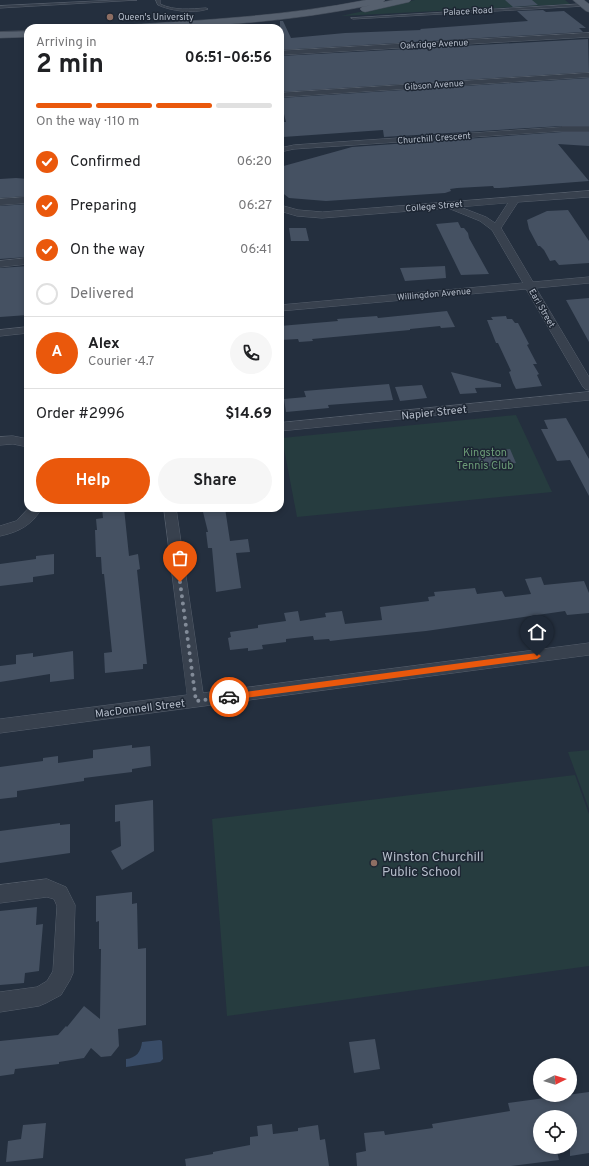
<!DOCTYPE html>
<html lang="en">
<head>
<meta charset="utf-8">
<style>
  body { margin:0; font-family:Overpass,sans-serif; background:#f6f6f6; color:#202124; height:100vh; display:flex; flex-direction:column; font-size:15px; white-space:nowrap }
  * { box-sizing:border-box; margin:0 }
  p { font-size:13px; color:#757577 }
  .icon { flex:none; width:22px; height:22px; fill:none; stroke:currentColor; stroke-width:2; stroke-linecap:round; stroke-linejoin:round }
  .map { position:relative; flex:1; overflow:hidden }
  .side { position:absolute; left:24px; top:24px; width:260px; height:488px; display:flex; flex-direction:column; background:#fff; border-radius:12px; box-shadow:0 2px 6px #0003 }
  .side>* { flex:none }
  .needle { width:26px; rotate:85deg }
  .controls { position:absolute; left:533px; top:1058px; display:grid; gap:8px }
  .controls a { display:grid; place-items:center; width:44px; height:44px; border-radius:50%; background:#fff; box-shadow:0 2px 6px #0003; font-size:20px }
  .pin { position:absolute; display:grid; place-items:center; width:34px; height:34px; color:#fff; margin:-41px -17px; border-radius:50% 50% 50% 0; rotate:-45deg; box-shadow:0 0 4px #0007 }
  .pin .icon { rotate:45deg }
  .courier { position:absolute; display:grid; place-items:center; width:40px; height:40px; margin:-20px; border:3px solid #ea580c; border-radius:50%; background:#fff; color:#222; box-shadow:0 1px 5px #0007 }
  .overview em { font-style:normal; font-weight:700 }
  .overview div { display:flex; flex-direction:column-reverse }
  .overview { display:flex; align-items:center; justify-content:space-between; height:68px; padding:0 12px }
  h1 { font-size:26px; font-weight:700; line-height:30px }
  .bar { display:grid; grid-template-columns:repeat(4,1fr); gap:6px 4px; align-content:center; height:48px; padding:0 12px }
  .bar i { height:5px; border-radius:3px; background:#e0e0e0 }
  .bar .current { background:#ea580c }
  .bar p { grid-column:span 4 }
  .line { display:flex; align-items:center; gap:10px; padding:0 12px; border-top:1px solid #e0e0e0 }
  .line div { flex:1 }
  .round { display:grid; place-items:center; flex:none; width:42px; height:42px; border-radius:21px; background:#f6f6f6 }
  ol { padding:0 12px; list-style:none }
  li { display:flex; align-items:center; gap:12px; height:44px }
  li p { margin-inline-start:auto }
  li .icon { padding:4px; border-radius:50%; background:#ea580c; color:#fff; stroke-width:4 }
  li:last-child { color:#757577 }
  li i { width:22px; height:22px; border:2px solid #e0e0e0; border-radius:50% }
  .primary-button { display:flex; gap:8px; margin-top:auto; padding:8px 12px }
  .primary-button a { flex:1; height:46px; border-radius:24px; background:#ea580c; color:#fff; font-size:16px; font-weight:700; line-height:46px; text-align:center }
  .primary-button a+a { background:#f6f6f6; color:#202124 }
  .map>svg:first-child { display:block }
</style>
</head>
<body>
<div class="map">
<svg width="589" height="1166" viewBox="0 0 589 1166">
  <rect width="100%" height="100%" fill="#242f3e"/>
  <path fill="#263c3f" d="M415,0H565L570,4L341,16Z
    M516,415L552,492L297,517L282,438Z
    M589,750V809L568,752Z
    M575,775L589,814V966L227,1016L212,819Z"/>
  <path fill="#394c67" d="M160,1040L162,1041L163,1059L160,1062L126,1067V1059C136,1058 141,1052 142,1042Z"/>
  <path fill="#455162" d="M505,0H532L538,5L513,7Z
    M543,10L546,12L564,11L586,28H579L583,32L280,50V21H283L291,38L345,33L421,30L420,29L528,21L517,11Z
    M588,39L589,72L280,92V56Z
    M589,78V126H562L384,137L383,130L283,137L280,128V122H286L280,98Z
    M562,132H589V146L558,144L589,181L499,188H494L493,186L457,188L450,189L451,191L445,193L326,201L289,198L280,191V167L352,147Z
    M16,178L28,179V196L0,198V179Z
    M28,204V257L0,259V206Z
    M568,210L589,241V263L559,265L555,260L550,261L544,250L540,246H538L529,229L527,220L547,211Z
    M458,222L461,228H464L468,233L469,238L489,274L461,275L436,224Z
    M289,228H306L309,241H291Z
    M28,266V315L0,317V268Z
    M445,266L446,278L405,281L400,268Z
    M589,298V342L566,300Z
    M447,311L455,327L441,328L440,326L410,329V330L312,339L313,341L299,342L298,339L280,340V326L338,321L337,319L377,316L378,318Z
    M506,316L507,319H512L515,323H518L529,344L527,345L537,364H533L539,374L537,375L542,386L516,389L513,383L509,372L511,371L498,343H496L487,320H493L491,317Z
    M451,372L501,384V387L475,388L477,393L460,394Z
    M389,384L393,400L328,405L329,408L286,412L284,399L306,397L304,391Z
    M422,385L427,398L400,401L395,387Z
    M566,418L589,459V496L570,460L557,461L541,429H548L544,420Z
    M510,449L516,463L482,467L476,453Z
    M102,508H124L129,556L138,554L140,569L137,570L147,664H143V669L105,673L104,653L112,652L104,574H102L101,557H96L95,530H97L96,519L103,518Z
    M202,508H225L230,541L248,539L250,552L236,553L241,588L216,592L212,548H208L206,532H208Z
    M54,554V574L33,577V582L0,586V564L36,559V556Z
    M541,577L544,585L584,581L589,593V613L567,615L565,611L426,631L347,639L330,641L329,639L314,640L313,636L286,639V642L262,645L263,649L248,651V648L230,650L228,638L231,637L230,632L258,628V625L286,621L284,613L298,611L300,621L326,617L325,613L342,611L345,624L382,620L380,607L429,601L428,597L435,596L434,592L475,588L477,594L502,591L505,597L531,594L525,579Z
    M73,651L74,679L50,682V674L0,682V666L16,664V655L33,653V657Z
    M132,745V748L150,746L151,766L132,769V772L84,778V781L17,791V797L0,799V767L43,761V758L58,756V763L93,758V750Z
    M153,800L154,851L122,870L111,851L121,846L120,821L115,822V805Z
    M60,823V825L70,824V853L0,863V831Z
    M132,892V904L137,903L138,949L146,948V1025L118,1029L119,1046L111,1056L101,1057L91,1048L84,1058L59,1062V1064L15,1069L14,1074L0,1076V1041L58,1035L66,1026L67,1027L84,1006L100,1019L101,949H99V921L96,922V896Z
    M37,907L36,925L43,924L39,971L25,973L24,983L0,985V911Z
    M375,1039L380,1069L354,1073L349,1042Z
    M589,1092V1153L570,1156V1117H540V1147H556L559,1160L511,1166H357L356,1153L366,1151L364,1133L384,1131L385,1135L433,1128L432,1124L510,1111L508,1103Z
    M46,1123L43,1158L6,1162L8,1141L21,1139L23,1125Z
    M272,1124L273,1134L298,1131V1128L318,1125L320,1140L325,1139L329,1166H186L185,1159L213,1154V1152L250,1145V1137L258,1136L257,1126Z"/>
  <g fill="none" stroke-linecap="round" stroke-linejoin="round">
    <g stroke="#565f6c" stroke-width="1">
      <path id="lane" d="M117,0H137L0,8V6Z
        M156,0H160V4C175,11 190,9 206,8L208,9C193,14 171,11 158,5Z
        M584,4L585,6L353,19L351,18Z"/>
    </g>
    <g stroke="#565f6c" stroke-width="1">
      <path id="street" d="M589,33V37L280,55V51Z
        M589,73V77L280,97V93Z
        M562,127H589V131H562L294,149L280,152V148L294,145Z
        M589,191V197L518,202L501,228L533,282L589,277V283L536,288L589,377V390L585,389L583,387L526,289L280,311V305L523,283L492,230L480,221L448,208L322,218L297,216L280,211V205L298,210L322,212ZM508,203L495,223L486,217L460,207Z
        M28,197V203L0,205V199Z
        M28,258V264L0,267V261Z
        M28,327V333L0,336V330Z
        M589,392V400L280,431V423Z
        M13,436L28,439V447L13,444L0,445V437Z
        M29,508H42C32,525 19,532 0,536V526L16,521Z
        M164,508H176L203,693L589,643V655L0,733V719L187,695Z
        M47,879L66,887L75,905L73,973L70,980L61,995L46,1003L39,1006L0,1012V992L37,987L47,981L53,971L57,906L54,899L47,897L0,903V885Z"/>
    </g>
    <g stroke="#414a57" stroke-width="1">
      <path id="primary" d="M366,0H385L383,2L393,0H411L409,2L365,12L362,11L360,9L362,7L372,5C288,22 205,28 120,28L125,25C206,20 286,16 366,0Z
        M573,0H584L589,4V12L586,11Z
        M28,31V37L0,38V32Z"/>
    </g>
    <use href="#lane" fill="#38414e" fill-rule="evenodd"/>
    <use href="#street" fill="#38414e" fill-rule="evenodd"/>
    <use href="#primary" fill="#56606e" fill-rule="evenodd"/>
  </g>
  <path fill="#ea580c" d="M537,653L541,656L537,659L229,700L226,697L229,694Z"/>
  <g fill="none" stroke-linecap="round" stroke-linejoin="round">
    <path stroke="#828b98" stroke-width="4" stroke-dasharray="0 7.2" d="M180,582L196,701L229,697"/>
  </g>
  <g fill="#8d6e63" stroke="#1d2633" stroke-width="1.5">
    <circle cx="110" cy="17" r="4"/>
    <circle cx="374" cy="863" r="4"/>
  </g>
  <g text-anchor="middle" stroke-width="3" stroke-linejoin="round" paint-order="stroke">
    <g font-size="9" fill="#b4bcc9" stroke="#1d2633">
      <text transform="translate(468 11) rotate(-3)" y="3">Palace Road</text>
      <text transform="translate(434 44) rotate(-3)" y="3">Oakridge Avenue</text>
      <text transform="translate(434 85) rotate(-4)" y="3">Gibson Avenue</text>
      <text transform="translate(434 138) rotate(-4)" y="3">Churchill Crescent</text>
      <text transform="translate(434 206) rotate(-5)" y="3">College Street</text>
      <text transform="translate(434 294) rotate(-5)" y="3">Willingdon Avenue</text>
      <text transform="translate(542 308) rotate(60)" y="3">Earl Street</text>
    </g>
    <g font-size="9" fill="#b4bcc9" stroke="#1d2633" text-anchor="start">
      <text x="118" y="20">Queen's University</text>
    </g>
    <g font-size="11" fill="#b4bcc9" stroke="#1d2633">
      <text transform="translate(434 412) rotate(-6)" y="4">Napier Street</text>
      <text transform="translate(140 708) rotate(-7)" y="4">MacDonnell Street</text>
    </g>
    <g font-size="11" fill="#6b9a76" stroke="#1d2633">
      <text x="485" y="456">Kingston<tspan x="485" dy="13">Tennis Club</tspan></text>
    </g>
    <g font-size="13" fill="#b4bcc9" stroke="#1d2633" text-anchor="start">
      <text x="382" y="861">Winston Churchill<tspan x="382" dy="15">Public School</tspan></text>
    </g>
  </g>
</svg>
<div class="controls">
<a><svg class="needle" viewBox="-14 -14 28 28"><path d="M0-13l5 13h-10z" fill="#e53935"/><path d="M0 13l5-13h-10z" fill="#757577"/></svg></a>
<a><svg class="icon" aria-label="locate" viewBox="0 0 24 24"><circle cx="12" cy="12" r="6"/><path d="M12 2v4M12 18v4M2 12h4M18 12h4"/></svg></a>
</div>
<div class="pin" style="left:180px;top:582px;background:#ea580c"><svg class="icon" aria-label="bag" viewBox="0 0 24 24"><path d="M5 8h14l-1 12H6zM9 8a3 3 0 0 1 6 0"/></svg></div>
<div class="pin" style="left:537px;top:656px;background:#1f2937"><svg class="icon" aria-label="home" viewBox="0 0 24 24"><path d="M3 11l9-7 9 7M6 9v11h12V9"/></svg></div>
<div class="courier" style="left:229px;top:697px"><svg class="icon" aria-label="car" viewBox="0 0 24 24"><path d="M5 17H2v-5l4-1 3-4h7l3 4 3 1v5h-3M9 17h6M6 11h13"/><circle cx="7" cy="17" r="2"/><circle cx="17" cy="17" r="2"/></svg></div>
<section class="side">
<div class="overview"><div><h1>2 min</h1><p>Arriving in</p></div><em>06:51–06:56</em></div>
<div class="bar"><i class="current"></i><i class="current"></i><i class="current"></i><i></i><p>On the way · 110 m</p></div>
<ol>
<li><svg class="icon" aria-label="check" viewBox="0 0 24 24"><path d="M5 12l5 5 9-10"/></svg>Confirmed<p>06:20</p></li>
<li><svg class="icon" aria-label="check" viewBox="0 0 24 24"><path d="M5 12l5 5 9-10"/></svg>Preparing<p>06:27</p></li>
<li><svg class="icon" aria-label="check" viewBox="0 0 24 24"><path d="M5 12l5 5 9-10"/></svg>On the way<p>06:41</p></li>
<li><i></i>Delivered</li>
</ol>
<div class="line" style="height:72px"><b class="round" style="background:#ea580c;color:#fff">A</b><div><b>Alex</b><p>Courier · 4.7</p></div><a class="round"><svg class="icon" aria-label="phone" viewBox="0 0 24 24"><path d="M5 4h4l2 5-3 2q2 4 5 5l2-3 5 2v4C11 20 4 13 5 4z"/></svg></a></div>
<div class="line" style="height:52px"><div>Order #2996</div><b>$14.69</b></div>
<div class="primary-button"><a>Help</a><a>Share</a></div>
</section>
</div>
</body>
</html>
